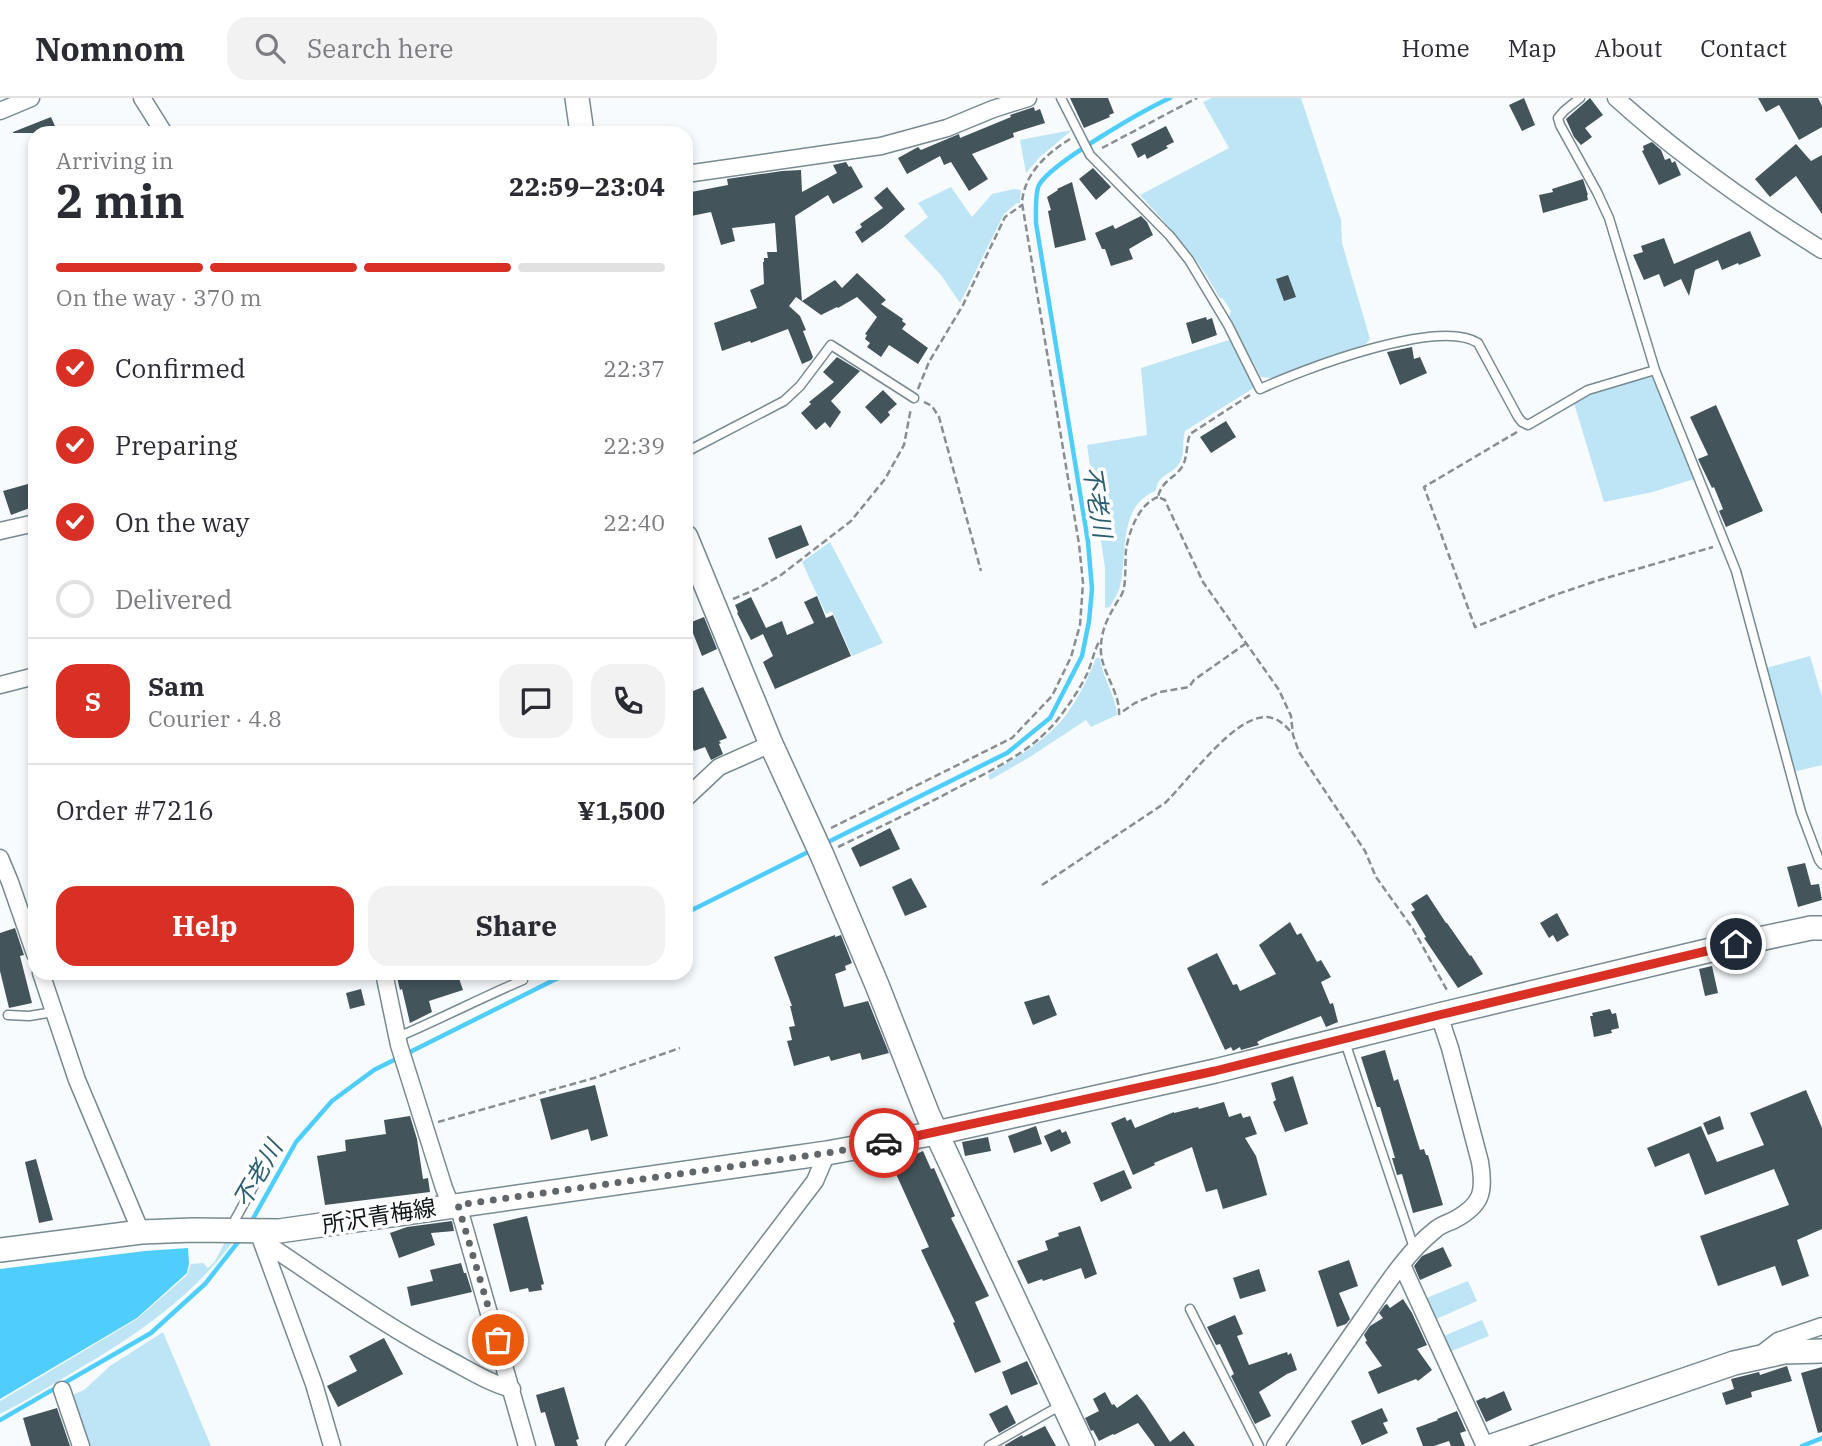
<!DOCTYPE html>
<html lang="en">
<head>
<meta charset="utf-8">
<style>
  body { margin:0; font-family:"IBM Plex Serif","Noto Sans JP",serif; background:#f2f2f3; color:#2b2b33; height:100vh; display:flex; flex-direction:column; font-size:26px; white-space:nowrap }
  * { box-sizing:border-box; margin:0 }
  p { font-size:23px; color:#7c7c81 }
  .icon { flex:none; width:38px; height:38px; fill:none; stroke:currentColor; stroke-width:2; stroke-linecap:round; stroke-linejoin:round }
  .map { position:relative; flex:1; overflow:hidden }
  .drawer { position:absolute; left:28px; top:28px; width:665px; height:854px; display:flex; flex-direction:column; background:#fff; border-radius:21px; box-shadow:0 4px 10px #0003 }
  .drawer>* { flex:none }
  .pin { position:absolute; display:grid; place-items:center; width:60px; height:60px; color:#fff; margin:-30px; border:4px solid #fff; border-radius:50%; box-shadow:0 2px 7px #0007 }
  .courier { position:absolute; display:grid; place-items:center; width:70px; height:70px; margin:-35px; border:5px solid #d93025; border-radius:50%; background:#fff; color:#222; box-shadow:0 2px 9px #0007 }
  .summary em { font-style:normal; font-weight:800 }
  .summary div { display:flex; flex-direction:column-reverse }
  .summary { display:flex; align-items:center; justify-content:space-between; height:119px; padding:0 28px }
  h1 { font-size:46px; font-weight:800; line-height:52px }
  .bar { display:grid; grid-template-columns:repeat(4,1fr); gap:10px 7px; align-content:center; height:84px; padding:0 28px }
  .bar i { height:9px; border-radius:5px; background:#e1e1e2 }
  .bar .selected { background:#d93025 }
  .bar p { grid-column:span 4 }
  .line { display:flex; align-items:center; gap:18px; padding:0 28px; border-top:2px solid #e1e1e2 }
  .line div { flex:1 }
  .round { display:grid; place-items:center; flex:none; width:74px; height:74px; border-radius:21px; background:#f2f2f3 }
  ol { padding:0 28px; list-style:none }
  li { display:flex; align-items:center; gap:21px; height:77px }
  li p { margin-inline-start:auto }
  li .icon { padding:7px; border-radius:50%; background:#d93025; color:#fff; stroke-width:4 }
  li:last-child { color:#7c7c81 }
  li i { width:38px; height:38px; border:4px solid #e1e1e2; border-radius:50% }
  .button { display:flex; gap:14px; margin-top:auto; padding:14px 28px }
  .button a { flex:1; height:80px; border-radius:21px; background:#d93025; color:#fff; font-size:28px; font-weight:800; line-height:80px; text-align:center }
  .button a+a { background:#f2f2f3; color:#2b2b33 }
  header { display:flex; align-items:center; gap:42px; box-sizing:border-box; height:98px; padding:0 35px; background:#fff; border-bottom:2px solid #e1e1e2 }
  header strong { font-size:33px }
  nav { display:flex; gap:38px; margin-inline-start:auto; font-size:24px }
  .search { width:490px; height:63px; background:#f2f2f3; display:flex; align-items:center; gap:18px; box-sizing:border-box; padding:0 24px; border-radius:21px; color:#7c7c81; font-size:26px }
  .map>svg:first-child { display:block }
</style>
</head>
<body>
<header>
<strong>Nomnom</strong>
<div class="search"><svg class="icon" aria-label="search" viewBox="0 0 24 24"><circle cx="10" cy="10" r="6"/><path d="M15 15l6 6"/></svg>Search here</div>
<nav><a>Home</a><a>Map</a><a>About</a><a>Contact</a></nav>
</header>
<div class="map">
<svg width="1822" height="1348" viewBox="0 0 1822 1348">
  <rect width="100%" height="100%" fill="#f7fbfd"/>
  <path fill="#bee5f6" d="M1212,0H1301L1341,122L1342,145L1370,241L1366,246L1271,280L1261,279L1229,219L1231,213L1223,201L1219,199C1199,161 1169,128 1140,97L1229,50L1203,4Z
    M1072,32L1040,59L1026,75L1020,42Z
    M951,89L972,119L992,96L1014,91L1021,92L1020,105H1017L1004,116L960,205L941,177L904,138L928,119L918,105Z
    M1232,241L1253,282L1254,287L1252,291L1185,333C1182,342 1185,352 1181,362C1177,373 1167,374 1160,382C1157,385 1157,389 1155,393C1117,410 1128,456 1120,489C1118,496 1113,503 1110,509L1105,510V470L1087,347L1147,337L1141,270Z
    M1644,278L1654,280L1694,381L1653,394L1604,404L1573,302L1588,295Z
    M830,444L883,545L852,558L832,513L826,516L802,464Z
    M1810,558L1822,599V667L1793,674L1766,570Z
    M1096,560H1100C1102,580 1116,597 1117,617L1091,629L1086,622L1030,659L990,682L988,677C1013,661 1043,645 1062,622C1075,607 1089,579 1096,560Z
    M226,1142H234C193,1199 135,1238 75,1273C50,1288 26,1303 0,1316V1303L137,1221L187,1177L191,1166L203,1165L208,1170L215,1163Z
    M1468,1183L1477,1203L1434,1222L1424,1201Z
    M1482,1222L1489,1238L1449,1254L1441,1239Z
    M163,1234L211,1348H89L72,1297L84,1292L110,1268Z"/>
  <path fill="#4fcefd" d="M188,1150L189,1165L187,1175L137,1220L0,1301V1171L145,1153Z"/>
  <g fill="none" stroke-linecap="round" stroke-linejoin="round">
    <path stroke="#4fcefd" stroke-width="4.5" d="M826,745L1007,655L1050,620L1082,558L1089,523L1092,491L1088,444L1036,125C1036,115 1035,95 1039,87C1051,65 1144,12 1170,0
      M686,815L808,754
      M250,1126L296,1044L332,1003L374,972L568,875
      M0,1322L151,1235L205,1186L242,1139
      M1802,1348L1822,1340"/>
  </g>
  <path fill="#43545b" d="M1070,0H1108L1114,15L1109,17L1110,19L1084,30Z
    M1524,0L1535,27L1522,33L1509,7Z
    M1590,0L1603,17L1585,30L1592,39L1581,47L1574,39L1566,21Z
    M1758,0H1818L1822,8V29L1799,42L1779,7L1766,14Z
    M1034,9L1035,13L1040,11L1045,25L1013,35L1014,39L972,56L988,81L969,93L951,64L944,67L940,58L907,76L898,60L918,49L921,52L959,36L960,40L1011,19L1010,17Z
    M51,19L58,35H13V34Z
    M1166,28L1174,44L1166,48L1168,50L1147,61L1145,56L1138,60L1131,46Z
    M1652,44L1661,52L1665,62L1670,60L1672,65L1675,63L1681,77L1659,87L1642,53L1644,52L1643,48Z
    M1796,46L1811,63L1822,57V116L1796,78L1770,99L1755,81Z
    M846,64L849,69L851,68L863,89L833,106L828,97L795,118L802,203L835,182L842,190L857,175L886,202L881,206L903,221L902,223L906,226L902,231L928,250L918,266L889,247L881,259L867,249L870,245L865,241L867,237L865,236L877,219L857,199L838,210L837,209L821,217L796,199L789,208L800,218L806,232L803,233L813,259L811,262L802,266L788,231L751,245L750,243L722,253L714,225L757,210L750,192L764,186L763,164H764V160H768L767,154H777L775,125L732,130L735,143L721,147L711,114L686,119V95L728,87L727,81L782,73L801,72L802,94L837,75L833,67Z
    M1093,70L1111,89L1096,102L1079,81Z
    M1583,81L1588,97H1587L1588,102L1543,115L1539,97L1553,94L1552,91Z
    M1072,84L1086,142L1055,150L1048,113L1051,112L1047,99L1058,92L1057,91Z
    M887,89L905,111L884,129L862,145L855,134L862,129L860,126L883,110L874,100Z
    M1141,118L1147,124L1153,137L1129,151L1133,161L1111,168L1105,151H1102L1095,135L1113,127L1115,131Z
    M1750,133L1761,158L1739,167L1738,165L1722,172L1718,162L1695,172L1689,198L1681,181L1664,189L1659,176L1644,182L1633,157L1643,154L1641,148L1664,140L1674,166Z
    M1288,177L1296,199L1284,203L1276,181Z
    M1206,219L1207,222L1212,220L1217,237L1192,246L1186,225Z
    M1412,249L1414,261L1420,259L1427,275L1400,287L1387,254Z
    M837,259L860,273L831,303L841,314L830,330L825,324L816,332L801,315L811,306L809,304L834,284L823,274Z
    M883,292L897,306L888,314L890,317L881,326L865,309Z
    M1716,307L1763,413L1726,429L1719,413L1723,411L1714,389L1712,390L1698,361L1708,357L1690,319Z
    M1226,323L1236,339L1211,355L1200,339Z
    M35,384V408L11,417L3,393Z
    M801,427L809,447L776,461L768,440Z
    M817,498L826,520L833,517L851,558L775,591L763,564L773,558L763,536L751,542L737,515L738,514L735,507L751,499L766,530L782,523L787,537L814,525L804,504Z
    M704,519L717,551L702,558L689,525Z
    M703,589L727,640L719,643L721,645L719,646L723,656L711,662L705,649L694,653L686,634V596Z
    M890,730L900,751L860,769L851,750Z
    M1805,765L1811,787L1819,786L1822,802L1798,809L1787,769Z
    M911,780L927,809L905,818L892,789Z
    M1427,796L1446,825H1447L1470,858L1471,857L1483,876L1458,890L1424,840L1426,839L1411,814L1415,812L1411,806Z
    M1557,815L1569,837L1557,844L1553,837L1549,840L1540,825Z
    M1290,824L1297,837L1301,835L1317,864L1321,862L1331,879L1321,884L1330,906L1333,905L1338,924L1326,929L1321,918L1265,940L1257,944L1259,947L1241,952L1240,949L1233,953L1231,949L1225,952L1187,870L1217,855L1233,887L1237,886L1240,893L1276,876L1259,847Z
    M15,830L24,857L20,858L32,905L9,910L0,873V835Z
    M835,837V839L841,837L852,865L845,868L846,872L835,876L844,909L868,903L889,955L862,962L860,955L831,963L829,958L794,968L787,943L792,942L789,929L795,928L790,908H792L774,859Z
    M1712,868L1718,895L1705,898L1699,871Z
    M396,875H457L463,892L429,903L432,914L410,925L402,891L400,892Z
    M361,891L365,907L350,911L346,895Z
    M1049,897L1057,917L1033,927L1024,904Z
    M1610,911L1612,916L1616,915L1619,930L1611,932L1612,935L1594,939L1590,918H1593L1592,915Z
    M1385,952L1394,983L1398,981L1420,1052L1424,1051L1426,1057H1428L1443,1107L1413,1115L1402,1076L1397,1077L1392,1060H1395L1380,1009H1377L1361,959Z
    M1293,978L1308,1026L1285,1034L1273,1004L1276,1002L1271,985Z
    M595,987L608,1038L591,1043L588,1031L551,1042L540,1001Z
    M1806,992L1822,1030V1131L1797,1142L1809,1178L1782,1188L1775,1168L1718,1188L1700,1138L1789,1107L1774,1071L1705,1097L1689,1055L1655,1069L1647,1050L1701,1028L1717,1064L1764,1047L1750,1015Z
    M1224,1004L1229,1019L1241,1015L1243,1020L1250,1018L1257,1036L1245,1040L1256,1058L1267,1097L1223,1111L1217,1091L1206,1094L1192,1049L1154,1065L1155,1067L1133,1077L1111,1025L1125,1019L1127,1023L1131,1021L1135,1030L1174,1014V1015L1198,1009L1199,1011Z
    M410,1018L417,1041L423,1081L428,1080L430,1094L325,1107L317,1058L346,1053L345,1042L386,1036L384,1022Z
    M1720,1018L1724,1031L1708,1037L1703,1025Z
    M1036,1028L1042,1046L1014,1055L1008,1038Z
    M1060,1031L1062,1035L1066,1033L1071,1045L1051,1054L1044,1038Z
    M988,1039L991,1053L965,1058L962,1044Z
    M923,1053L931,1071L934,1070L955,1118L951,1120L989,1198L975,1204L1001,1264L975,1275L953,1225L955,1224L921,1152L929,1149L892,1067Z
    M36,1061L53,1122L39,1125L25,1064Z
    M1124,1072L1132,1090L1101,1104L1093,1085Z
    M527,1118L544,1186L541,1187L542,1192L529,1194L528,1190L510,1194L493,1126Z
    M452,1123L454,1133L431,1135L435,1147L399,1160L390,1135L407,1129Z
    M1080,1128L1097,1176L1085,1181L1081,1170L1043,1183L1042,1181L1028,1186L1017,1163L1048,1152L1045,1143L1059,1138L1058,1135Z
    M1443,1149L1452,1168L1420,1182L1414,1168L1422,1158Z
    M1349,1162L1358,1188L1339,1195L1350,1221L1346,1226L1337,1229L1318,1173Z
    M461,1165L464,1175H466L472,1194L411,1208L407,1189L433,1183L430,1172Z
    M1259,1171L1266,1193L1240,1201L1233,1180Z
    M1403,1201L1412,1215L1427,1247L1417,1251L1432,1272L1418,1283L1416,1281L1378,1296L1368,1274L1382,1268L1365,1244L1367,1243L1364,1237L1370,1228L1383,1220L1379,1215L1385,1207L1387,1206L1390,1210Z
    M1235,1217L1243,1236L1237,1238L1249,1267L1287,1254L1288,1257L1291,1255L1297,1272L1287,1276L1259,1294L1271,1318L1255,1326L1231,1278L1234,1276L1220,1246L1216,1247L1207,1229Z
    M384,1240L403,1276L338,1309L327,1288L357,1273L349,1258Z
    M1027,1263L1038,1286L1011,1297L1002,1274Z
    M1787,1268L1792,1283L1751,1294L1752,1299L1726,1307L1722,1295L1734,1291L1731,1281L1759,1274L1760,1277Z
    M1822,1269V1334L1818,1335L1801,1275Z
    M564,1289L579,1341L576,1342L578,1348H555L545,1314L541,1315L536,1297Z
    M1504,1293L1512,1312L1486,1324L1476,1303L1485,1299L1486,1301Z
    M1105,1294L1112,1307L1114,1306L1117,1310L1137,1296L1145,1306L1170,1344L1184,1333L1195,1348H1155L1138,1325L1114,1337L1113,1336L1099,1343L1093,1332L1091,1333L1085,1320L1099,1313L1093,1301Z
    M1007,1307L1016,1325L999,1335L989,1316Z
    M57,1310L70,1348H31L23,1320Z
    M1382,1310L1388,1323L1383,1325L1388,1335L1362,1347L1351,1323Z
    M1457,1313L1466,1333L1460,1335L1465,1348H1451L1449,1343L1434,1348H1423L1416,1330L1438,1322L1437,1321Z
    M1045,1328L1056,1348H1005V1347L1022,1337L1023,1339Z"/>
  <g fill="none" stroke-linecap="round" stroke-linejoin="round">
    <g stroke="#778991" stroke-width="11">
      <path id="lane" d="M1061,0L1090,57L1170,138L1189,162L1228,227L1260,291C1301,272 1439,219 1478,245L1518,319L1522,324L1528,327L1588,292L1655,272
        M1580,0L1564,13L1558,20L1560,27L1597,94L1609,120L1655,272L1736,473L1801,714L1819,762L1822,766
        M686,354L784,303L800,288L831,247L914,300
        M8,917L29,918L54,914
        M398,939C440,921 481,900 523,882
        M1345,944L1414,1150
        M231,1129L269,1060
        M1190,1211L1259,1348
        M989,1348L1063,1306"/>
    </g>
    <g stroke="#778991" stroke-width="19">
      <path id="street" d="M142,0L164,35
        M1616,0C1679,57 1750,107 1822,152
        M0,13L31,0
        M686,76L881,48L947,30L993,11L1028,0
        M0,433L35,425
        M0,587L35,578
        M686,700L719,669L771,646
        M0,760L10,784L35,856
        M41,875L77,982L141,1134
        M384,875L399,947L444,1090L451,1108
        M458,1107L527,1348
        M260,1139L314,1286L332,1348
        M261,1142C323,1183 383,1227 448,1261C469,1272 489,1285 512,1291
        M1402,1167L1485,1348
        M1760,1257L1778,1243L1822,1228
        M62,1292L81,1348
        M614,1348L815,1083L827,1055
        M1275,1348C1304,1305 1334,1262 1364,1219C1385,1189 1406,1155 1435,1132C1440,1127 1448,1125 1454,1122C1482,1107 1485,1094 1480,1064L1450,950L1439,917"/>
    </g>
    <g stroke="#778991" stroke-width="26">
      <path id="secondary" d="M577,0L582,35
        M686,439L771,646L822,757L877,887L928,1017L1083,1348
        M0,1152L141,1134L193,1132L279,1133L827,1055L936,1035L1215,973L1439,917L1736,846L1811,830H1822
        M1492,1348L1734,1265L1784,1254L1822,1253"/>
    </g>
    <path stroke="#888e90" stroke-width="2.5" stroke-dasharray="7 3.5" stroke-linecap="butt" d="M1102,50L1197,0
      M918,291L929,264L963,207L1005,119L1022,107
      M1250,297L1190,336C1186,346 1188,359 1182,369C1174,381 1162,382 1158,399L1165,402L1167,407L1203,484L1279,592L1291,618L1293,637L1299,654L1365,753L1376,779L1413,831L1448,894
      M924,304L932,308L939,319L981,473
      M1517,334L1424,389L1475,529L1552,498L1596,483L1713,449
      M1158,399C1139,406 1129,433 1126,452C1125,464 1126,478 1124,490C1123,495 1120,500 1117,504C1107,521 1100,534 1101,555C1103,576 1120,595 1119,616L1135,605L1160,594L1189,589L1194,582L1245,546
      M733,501L757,491L781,477L851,423L885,381L904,347L911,310
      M831,730L1012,640L1052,598L1071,559L1080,527L1083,485L1079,446L1022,105C1024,76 1046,56 1070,41
      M838,749C878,730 918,711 957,690C992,672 1033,653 1058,621C1069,607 1079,592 1087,576C1092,565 1094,552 1100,542
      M1042,787L1165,705C1188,683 1232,620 1265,619C1277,619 1285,627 1292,635
      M438,1024L594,980L680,950"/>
    <use href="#lane" stroke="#fff" stroke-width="8"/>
    <use href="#street" stroke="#fff" stroke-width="16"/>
    <use href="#secondary" stroke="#fff" stroke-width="23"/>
  </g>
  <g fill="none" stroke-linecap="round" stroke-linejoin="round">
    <path stroke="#606669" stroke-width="7" stroke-dasharray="0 12.6" d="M498,1242L458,1107L827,1055L884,1045"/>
    <path stroke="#d93025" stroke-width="9" d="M884,1045L1215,973L1439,917L1736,846"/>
  </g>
  <g text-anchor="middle" stroke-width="7" stroke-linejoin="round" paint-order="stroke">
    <g font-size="23" fill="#0f1619" stroke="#fff">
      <text transform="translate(379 1118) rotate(-9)" y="8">所沢青梅線</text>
    </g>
    <g font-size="24" font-style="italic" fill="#2a5d71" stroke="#fff">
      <text transform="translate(1097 404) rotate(81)" y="8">不老川</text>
      <text transform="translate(258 1076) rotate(-60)" y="8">不老川</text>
    </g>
  </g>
</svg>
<div class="pin" style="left:498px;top:1242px;background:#ea580c"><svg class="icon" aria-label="bag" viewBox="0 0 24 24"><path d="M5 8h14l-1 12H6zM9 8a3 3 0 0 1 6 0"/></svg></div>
<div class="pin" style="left:1736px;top:846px;background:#1f2937"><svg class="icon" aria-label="home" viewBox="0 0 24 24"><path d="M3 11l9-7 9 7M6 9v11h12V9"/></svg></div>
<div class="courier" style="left:884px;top:1045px"><svg class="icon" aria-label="car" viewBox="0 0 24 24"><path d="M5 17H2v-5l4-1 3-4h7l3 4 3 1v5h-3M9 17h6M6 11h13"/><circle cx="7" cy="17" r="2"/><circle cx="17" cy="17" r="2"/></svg></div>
<section class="drawer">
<div class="summary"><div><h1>2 min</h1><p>Arriving in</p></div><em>22:59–23:04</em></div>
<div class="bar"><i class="selected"></i><i class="selected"></i><i class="selected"></i><i></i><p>On the way · 370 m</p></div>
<ol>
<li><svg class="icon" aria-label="check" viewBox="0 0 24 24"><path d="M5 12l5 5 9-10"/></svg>Confirmed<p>22:37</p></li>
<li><svg class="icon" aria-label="check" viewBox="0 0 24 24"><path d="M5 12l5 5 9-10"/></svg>Preparing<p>22:39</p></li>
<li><svg class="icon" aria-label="check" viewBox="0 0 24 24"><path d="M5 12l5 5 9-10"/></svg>On the way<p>22:40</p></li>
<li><i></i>Delivered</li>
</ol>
<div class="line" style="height:126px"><b class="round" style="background:#d93025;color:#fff">S</b><div><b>Sam</b><p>Courier · 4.8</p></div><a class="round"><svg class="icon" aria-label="chat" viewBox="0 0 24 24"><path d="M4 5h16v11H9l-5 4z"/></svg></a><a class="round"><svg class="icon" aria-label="phone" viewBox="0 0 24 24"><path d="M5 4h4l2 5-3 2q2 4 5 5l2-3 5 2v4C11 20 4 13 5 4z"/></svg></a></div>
<div class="line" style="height:91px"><div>Order #7216</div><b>¥1,500</b></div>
<div class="button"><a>Help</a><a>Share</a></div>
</section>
</div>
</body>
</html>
